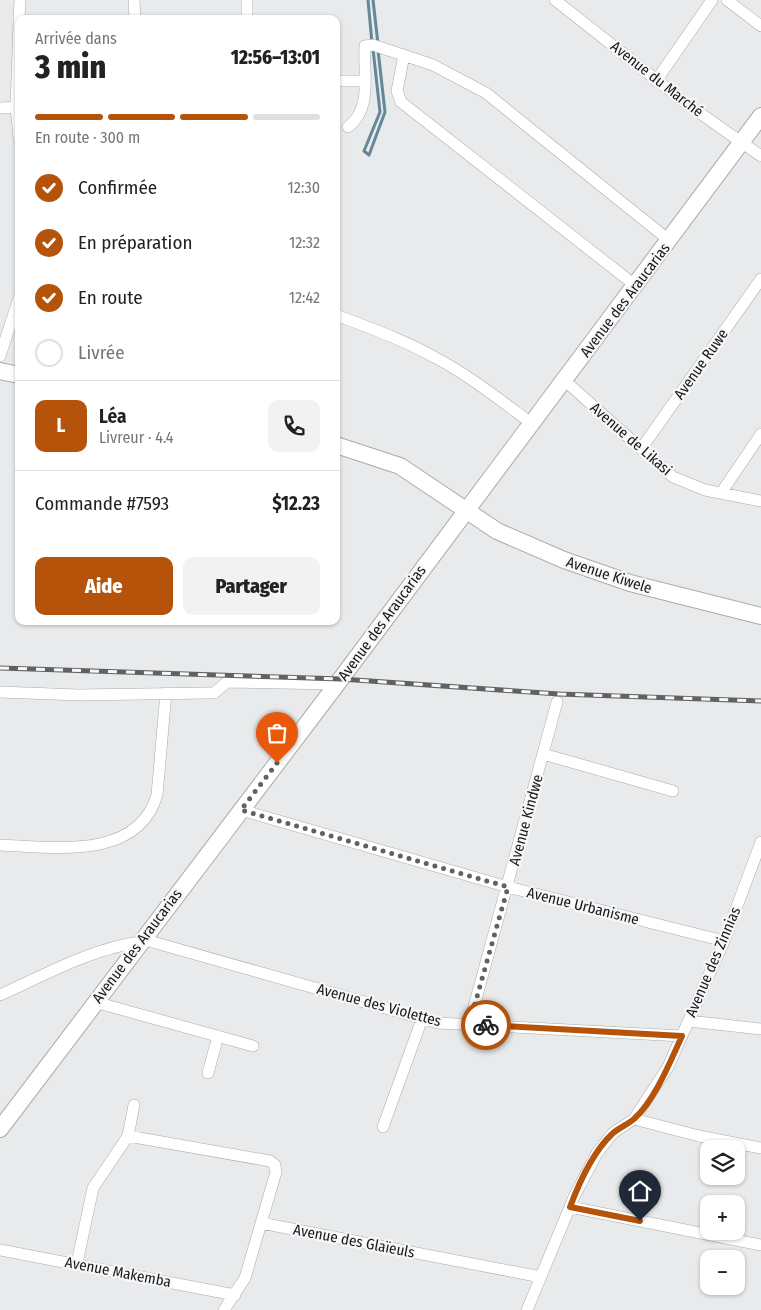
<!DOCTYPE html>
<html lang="fr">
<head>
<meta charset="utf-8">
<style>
  body { margin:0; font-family:"Fira Sans Condensed",sans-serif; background:#f2f2f2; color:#222; height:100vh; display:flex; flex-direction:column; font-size:19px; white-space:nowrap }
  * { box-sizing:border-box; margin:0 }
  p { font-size:16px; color:#767676 }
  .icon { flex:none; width:28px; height:28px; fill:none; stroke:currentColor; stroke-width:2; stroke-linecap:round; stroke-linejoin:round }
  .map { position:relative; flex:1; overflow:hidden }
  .sheet { position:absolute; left:15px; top:15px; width:325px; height:610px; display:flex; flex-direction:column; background:#fff; border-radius:10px; box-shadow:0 1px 4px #0004 }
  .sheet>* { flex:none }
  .buttons { position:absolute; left:700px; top:1140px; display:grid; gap:10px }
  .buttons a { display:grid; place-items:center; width:45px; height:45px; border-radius:10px; background:#fff; box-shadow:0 1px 4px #0004; font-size:25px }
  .pin { position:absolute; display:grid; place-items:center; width:42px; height:42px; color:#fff; margin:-51px -21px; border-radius:50% 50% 50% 0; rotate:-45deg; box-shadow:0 0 5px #0007 }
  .pin .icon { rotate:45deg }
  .courier { position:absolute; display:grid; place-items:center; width:50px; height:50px; margin:-25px; border:4px solid #b45309; border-radius:50%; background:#fff; color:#222; box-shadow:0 1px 6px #0007 }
  .summary em { font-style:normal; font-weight:800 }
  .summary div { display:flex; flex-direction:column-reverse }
  .summary { display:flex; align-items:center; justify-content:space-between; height:85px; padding:0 20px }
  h1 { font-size:32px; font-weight:800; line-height:38px }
  .bar { display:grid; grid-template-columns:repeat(4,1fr); gap:8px 5px; align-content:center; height:60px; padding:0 20px }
  .bar i { height:6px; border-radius:4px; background:#e0e0e0 }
  .bar .active { background:#b45309 }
  .bar p { grid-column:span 4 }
  .line { display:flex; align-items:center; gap:12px; padding:0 20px; border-top:1px solid #e0e0e0 }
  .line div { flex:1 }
  .round { display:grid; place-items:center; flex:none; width:52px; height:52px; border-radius:10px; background:#f2f2f2 }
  ol { padding:0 20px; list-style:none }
  li { display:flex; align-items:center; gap:15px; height:55px }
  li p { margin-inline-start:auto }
  li .icon { padding:5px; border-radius:50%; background:#b45309; color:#fff; stroke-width:4 }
  li:last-child { color:#767676 }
  li i { width:28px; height:28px; border:2px solid #e0e0e0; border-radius:50% }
  .action { display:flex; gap:10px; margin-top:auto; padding:10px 20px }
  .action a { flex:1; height:58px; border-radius:10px; background:#b45309; color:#fff; font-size:20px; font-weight:800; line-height:58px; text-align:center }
  .action a+a { background:#f2f2f2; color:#222 }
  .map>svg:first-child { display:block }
</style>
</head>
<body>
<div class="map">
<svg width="761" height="1310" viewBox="0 0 761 1310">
  <rect width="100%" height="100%" fill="#e8eaeb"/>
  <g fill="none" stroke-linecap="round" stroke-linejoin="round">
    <path stroke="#64889a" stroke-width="3" d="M368,0L372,43
      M373,0L378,44
      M373,49L380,112L364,151L369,155L385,112L378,50"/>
    <g stroke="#a9abad" stroke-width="12">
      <path id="street" d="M134,0L135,19
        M555,0L687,104L761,156
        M727,0L761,26
        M19,19L20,0
        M247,19V0
        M19,21L16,107L19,138
        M404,55L397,91L401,102L636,286
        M336,81H365
        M656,81L712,0
        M0,108L19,107
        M348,127C373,108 363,74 365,46L373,45L433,65L486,93L670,241
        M336,315C370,328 404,340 436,358C470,376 500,400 531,423
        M0,356L19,298
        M564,380L673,477L705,490L761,501
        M641,449L761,279
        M721,493L761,434
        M0,692L79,695L208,693H214L227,682L337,684
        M543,754L673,791
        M241,810L508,887L724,941
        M0,845C52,847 138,861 157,795L166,693
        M142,939L438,1023L682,1036
        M0,995C45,975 90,949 140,942
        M95,1002L253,1046
        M689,1021L761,1029
        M469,1025L557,702
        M208,1073L218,1036
        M634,1119L699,1136L761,1148
        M383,1127L422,1019
        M128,1136L134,1105
        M570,1207L761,1245
        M261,1223L541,1277
        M0,1250L235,1295
        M77,1263L93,1188L128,1136L270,1161L275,1165L276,1172L245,1278L224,1310
        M527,1310L574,1197L597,1153L613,1133L634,1119L668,1067L724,941L761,842"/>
    </g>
    <g stroke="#a9abad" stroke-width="18">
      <path id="secondary" d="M0,371L19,375
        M336,445L400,466L497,531L564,560L630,583L761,616
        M0,1129L337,684L761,116"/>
    </g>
    <use href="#street" stroke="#fff" stroke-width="11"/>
    <use href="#secondary" stroke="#fff" stroke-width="16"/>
    <g stroke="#606162" stroke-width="5">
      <path id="rail" d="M0,668L341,679L559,694L761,701"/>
    </g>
    <use href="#rail" stroke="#f5f7f9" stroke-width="3" stroke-dasharray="9" stroke-linecap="butt"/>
  </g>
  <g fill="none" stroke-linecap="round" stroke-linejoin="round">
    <path stroke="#606162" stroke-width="5" stroke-dasharray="0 9" d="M277,763L241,810L508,887L469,1025H486"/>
    <path stroke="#b45309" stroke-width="6" d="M486,1025L682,1036C670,1062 655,1100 634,1119C627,1125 618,1128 612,1134C593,1152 579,1183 570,1207L640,1221"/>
  </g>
  <g text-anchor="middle" stroke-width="4.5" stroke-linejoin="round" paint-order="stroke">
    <g font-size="15" fill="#171718" stroke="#f5f7f9">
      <text transform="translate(657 79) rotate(38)" y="5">Avenue du Marché</text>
      <text transform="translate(625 300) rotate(-53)" y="5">Avenue des Araucarias</text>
      <text transform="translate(701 364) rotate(-55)" y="5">Avenue Ruwe</text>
      <text transform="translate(631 439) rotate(41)" y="5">Avenue de Likasi</text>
      <text transform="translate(609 575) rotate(18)" y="5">Avenue Kiwele</text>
      <text transform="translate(382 623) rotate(-54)" y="5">Avenue des Araucarias</text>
      <text transform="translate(526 820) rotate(-75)" y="5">Avenue Kindwe</text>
      <text transform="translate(583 906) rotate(14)" y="5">Avenue Urbanisme</text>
      <text transform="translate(137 946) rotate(-53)" y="5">Avenue des Araucarias</text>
      <text transform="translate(713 962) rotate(-67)" y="5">Avenue des Zinnias</text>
      <text transform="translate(379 1005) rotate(15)" y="5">Avenue des Violettes</text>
      <text transform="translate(354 1241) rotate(11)" y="5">Avenue des Glaïeuls</text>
      <text transform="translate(118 1272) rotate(11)" y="5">Avenue Makemba</text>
    </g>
  </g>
</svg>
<div class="buttons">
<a><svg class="icon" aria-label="layers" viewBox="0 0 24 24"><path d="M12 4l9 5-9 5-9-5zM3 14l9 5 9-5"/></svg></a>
<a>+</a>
<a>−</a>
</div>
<div class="pin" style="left:277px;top:763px;background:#ea580c"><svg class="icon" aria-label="bag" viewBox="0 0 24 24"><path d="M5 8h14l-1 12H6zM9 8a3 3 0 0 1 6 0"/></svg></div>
<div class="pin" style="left:640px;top:1221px;background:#1f2937"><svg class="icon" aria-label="home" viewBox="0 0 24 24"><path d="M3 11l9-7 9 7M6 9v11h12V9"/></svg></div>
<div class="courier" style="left:486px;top:1025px"><svg class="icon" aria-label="bike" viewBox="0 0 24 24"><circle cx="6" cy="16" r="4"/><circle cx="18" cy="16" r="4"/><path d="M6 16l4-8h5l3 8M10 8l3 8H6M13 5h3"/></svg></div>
<section class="sheet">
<div class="summary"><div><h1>3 min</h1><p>Arrivée dans</p></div><em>12:56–13:01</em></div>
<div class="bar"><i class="active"></i><i class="active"></i><i class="active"></i><i></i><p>En route · 300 m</p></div>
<ol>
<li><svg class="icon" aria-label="check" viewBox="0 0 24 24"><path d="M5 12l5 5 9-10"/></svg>Confirmée<p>12:30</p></li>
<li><svg class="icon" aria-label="check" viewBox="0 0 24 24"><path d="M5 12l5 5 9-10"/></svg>En préparation<p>12:32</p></li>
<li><svg class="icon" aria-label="check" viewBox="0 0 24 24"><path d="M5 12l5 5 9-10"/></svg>En route<p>12:42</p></li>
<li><i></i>Livrée</li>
</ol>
<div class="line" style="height:90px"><b class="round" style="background:#b45309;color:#fff">L</b><div><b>Léa</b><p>Livreur · 4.4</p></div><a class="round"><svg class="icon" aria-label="phone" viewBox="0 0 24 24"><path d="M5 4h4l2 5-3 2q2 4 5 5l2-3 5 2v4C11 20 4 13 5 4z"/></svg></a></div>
<div class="line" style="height:65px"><div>Commande #7593</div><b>$12.23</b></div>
<div class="action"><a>Aide</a><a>Partager</a></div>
</section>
</div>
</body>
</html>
